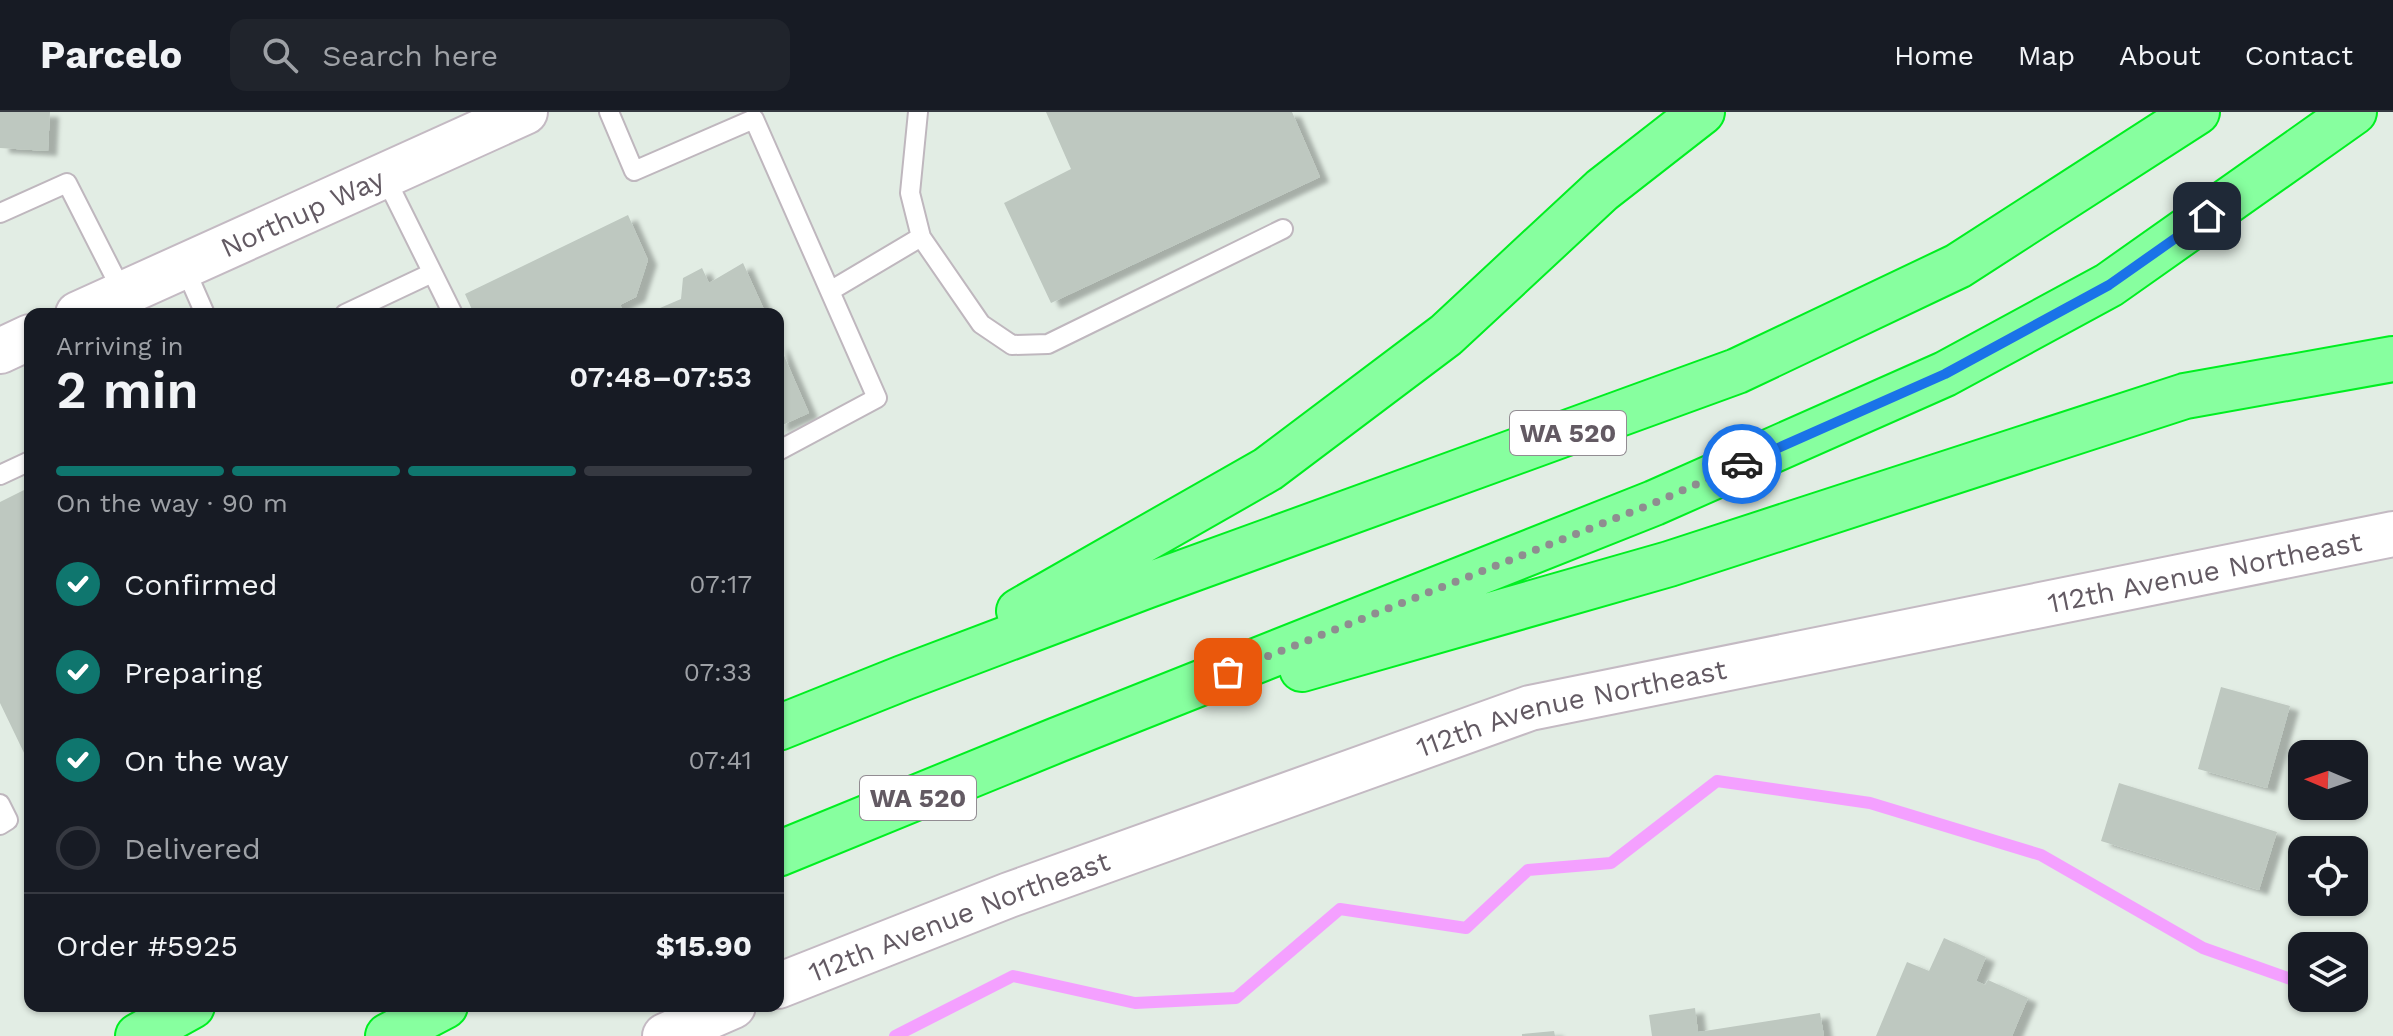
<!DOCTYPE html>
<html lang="en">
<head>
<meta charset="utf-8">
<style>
  body { margin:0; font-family:"Work Sans",sans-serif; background:#20242c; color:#f1f3f6; height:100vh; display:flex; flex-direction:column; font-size:30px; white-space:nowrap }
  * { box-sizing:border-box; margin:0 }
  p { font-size:26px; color:#9ea1a6 }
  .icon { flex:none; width:44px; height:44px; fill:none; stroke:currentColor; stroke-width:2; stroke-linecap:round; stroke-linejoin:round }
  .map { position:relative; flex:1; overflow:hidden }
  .sheet { position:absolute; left:24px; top:196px; width:760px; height:704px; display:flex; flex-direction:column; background:#171b24; border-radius:16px; box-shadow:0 2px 6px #0004 }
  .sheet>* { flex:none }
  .needle { width:52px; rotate:272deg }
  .fabs { position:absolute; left:2288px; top:628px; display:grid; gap:16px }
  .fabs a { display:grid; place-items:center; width:80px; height:80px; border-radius:16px; background:#171b24; box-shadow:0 2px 6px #0004; font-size:40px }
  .pin { position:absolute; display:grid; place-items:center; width:68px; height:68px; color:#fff; margin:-34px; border-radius:16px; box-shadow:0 4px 12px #0006 }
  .courier { position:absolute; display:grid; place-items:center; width:80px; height:80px; margin:-40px; border:6px solid #1a73e8; border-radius:50%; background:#fff; color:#222; box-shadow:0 2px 10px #0007 }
  .headline em { font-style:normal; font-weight:600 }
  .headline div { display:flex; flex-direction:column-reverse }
  .headline { display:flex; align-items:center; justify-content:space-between; height:136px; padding:0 32px }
  h1 { font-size:52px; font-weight:600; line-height:60px }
  .bar { display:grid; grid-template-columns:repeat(4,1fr); gap:12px 8px; align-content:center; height:96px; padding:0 32px }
  .bar i { height:10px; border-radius:6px; background:#363941 }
  .bar .on { background:#0f766e }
  .bar p { grid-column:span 4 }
  .line { display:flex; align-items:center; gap:20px; padding:0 32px; border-top:2px solid #363941 }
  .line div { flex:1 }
  ol { padding:0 32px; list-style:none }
  li { display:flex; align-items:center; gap:24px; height:88px }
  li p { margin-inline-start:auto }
  li .icon { padding:8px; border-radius:50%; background:#0f766e; color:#fff; stroke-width:4 }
  li:last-child { color:#9ea1a6 }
  li i { width:44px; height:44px; border:4px solid #363941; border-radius:50% }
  header { display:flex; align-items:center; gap:48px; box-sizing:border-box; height:112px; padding:0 40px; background:#171b24; border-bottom:2px solid #363941 }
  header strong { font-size:38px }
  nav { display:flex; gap:44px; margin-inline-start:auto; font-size:28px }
  .search { width:560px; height:72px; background:#20242c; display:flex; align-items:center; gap:20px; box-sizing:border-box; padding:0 28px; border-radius:16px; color:#9ea1a6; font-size:30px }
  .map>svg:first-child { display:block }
</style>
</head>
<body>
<header>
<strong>Parcelo</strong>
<div class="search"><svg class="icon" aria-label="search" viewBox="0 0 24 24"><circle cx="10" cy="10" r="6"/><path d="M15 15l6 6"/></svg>Search here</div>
<nav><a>Home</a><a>Map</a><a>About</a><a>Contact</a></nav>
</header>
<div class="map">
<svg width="2393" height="924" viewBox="0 0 2393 924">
  <defs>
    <filter id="shadow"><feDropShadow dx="9" dy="5" stdDeviation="2" flood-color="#0004"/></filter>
  </defs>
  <rect width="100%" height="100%" fill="#e2ede4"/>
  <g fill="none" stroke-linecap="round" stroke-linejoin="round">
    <path stroke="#f4a0ff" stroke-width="12" d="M2343,886L2356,890
      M895,924L1013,864L1135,891L1236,886L1340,797L1466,816L1528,758L1611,751L1717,669L1870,691L2041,743L2203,836L2302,871"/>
  </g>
  <path fill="#bec8c0" filter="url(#shadow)" d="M0,0H50L48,39L0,36Z
    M1046,0H1292L1320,65L1051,191L1004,91L1071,57Z
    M628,103L648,148L636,185L620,193L625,202H474L465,182Z
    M743,151L766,202H646L681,187L683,166L702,156L709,171Z
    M778,230L809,301L778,315Z
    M30,375V643L26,645L0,591V390Z
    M2221,575L2290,594L2267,676L2198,657Z
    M2119,671L2277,720L2259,778L2101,729Z
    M1944,826L1986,845L1976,869L1985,873L1988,868L2028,886L2012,924H1876L1907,850L1929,859Z
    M1695,896L1698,920L1820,901L1824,924H1652L1649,903Z
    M1554,919L1555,924H1522V922Z"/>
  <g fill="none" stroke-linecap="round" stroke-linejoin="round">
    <g stroke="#bfb7be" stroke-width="22">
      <path id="service" d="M609,0L634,59L754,7L877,286L778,339
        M918,0L910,81L921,125L981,212L1012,233L1048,232L1283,117
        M385,65L453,202
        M0,101L67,71L123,181
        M184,154L205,202
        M830,179L921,125
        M345,202L432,161
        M0,363L30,349
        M0,692L8,708L0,713"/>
    </g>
    <g stroke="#c4bac3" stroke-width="48">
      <g id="secondary">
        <path id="s1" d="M78,202L525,0"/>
        <path d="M0,239L30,225"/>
        <path id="s2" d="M778,874L1009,783L1530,596L2393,422"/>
        <path d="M665,924L733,894"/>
      </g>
    </g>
    <g stroke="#00ef21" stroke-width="48">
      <path id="motorway" d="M1019,499L1268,357L1446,223L1602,78L1702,0
        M1302,557L1669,452L2185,284L2393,247
        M778,616L903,566L1146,474L1737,259L1958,154L2197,0
        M778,742L1057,628L1654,391L1945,262L2109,173L2354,0
        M138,924L192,894
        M388,924L445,894"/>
    </g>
    <use href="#service" stroke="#fff" stroke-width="18"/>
    <use href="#secondary" stroke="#fff" stroke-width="44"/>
    <use href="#motorway" stroke="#87ff9f" stroke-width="44"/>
  </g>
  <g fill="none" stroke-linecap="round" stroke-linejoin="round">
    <path stroke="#8f8d90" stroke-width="8" stroke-dasharray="0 14.4" d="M1228,560L1654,391L1742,352"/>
    <path stroke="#1a73e8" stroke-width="10" d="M1742,352L1945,262L2109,173L2207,104"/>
  </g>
  <g text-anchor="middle" stroke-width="6" stroke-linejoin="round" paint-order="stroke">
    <g fill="#fff" stroke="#928c92" stroke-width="2">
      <rect x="1510" y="299" width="116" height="44" rx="6"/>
      <rect x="860" y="664" width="116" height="44" rx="6"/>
    </g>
    <g font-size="26" font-weight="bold" fill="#635a63">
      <text x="1568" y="330">WA 520</text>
      <text x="918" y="695">WA 520</text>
    </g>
    <g font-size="28" fill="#635a63" stroke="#fff">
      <text dy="10" stroke="none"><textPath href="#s1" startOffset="246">Northup Way</textPath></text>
      <text dy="10" stroke="none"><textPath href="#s2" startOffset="1490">112th Avenue Northeast</textPath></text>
      <text dy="10" stroke="none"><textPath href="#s2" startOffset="842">112th Avenue Northeast</textPath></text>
      <text dy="10" stroke="none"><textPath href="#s2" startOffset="194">112th Avenue Northeast</textPath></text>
    </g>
  </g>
</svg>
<div class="fabs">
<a><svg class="needle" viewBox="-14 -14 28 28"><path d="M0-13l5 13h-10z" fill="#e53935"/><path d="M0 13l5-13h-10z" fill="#9ea1a6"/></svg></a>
<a><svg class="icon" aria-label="locate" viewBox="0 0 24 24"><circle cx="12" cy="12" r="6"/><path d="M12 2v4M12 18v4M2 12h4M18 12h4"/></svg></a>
<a><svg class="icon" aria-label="layers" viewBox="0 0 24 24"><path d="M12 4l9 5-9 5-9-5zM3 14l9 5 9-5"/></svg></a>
</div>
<div class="pin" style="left:1228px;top:560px;background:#ea580c"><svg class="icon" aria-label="bag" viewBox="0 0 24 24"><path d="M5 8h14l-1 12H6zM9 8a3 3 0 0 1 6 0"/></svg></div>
<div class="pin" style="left:2207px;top:104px;background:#1f2937"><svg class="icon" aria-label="home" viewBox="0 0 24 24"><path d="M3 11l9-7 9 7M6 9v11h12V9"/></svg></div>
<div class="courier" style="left:1742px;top:352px"><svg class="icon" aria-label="car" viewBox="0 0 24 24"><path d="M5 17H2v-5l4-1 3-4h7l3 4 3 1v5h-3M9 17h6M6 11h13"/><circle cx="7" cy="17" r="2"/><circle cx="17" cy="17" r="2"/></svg></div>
<section class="sheet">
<div class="headline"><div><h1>2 min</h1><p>Arriving in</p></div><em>07:48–07:53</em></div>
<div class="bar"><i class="on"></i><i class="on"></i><i class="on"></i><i></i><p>On the way · 90 m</p></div>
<ol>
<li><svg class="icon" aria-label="check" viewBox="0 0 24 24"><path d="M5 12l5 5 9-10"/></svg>Confirmed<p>07:17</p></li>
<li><svg class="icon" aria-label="check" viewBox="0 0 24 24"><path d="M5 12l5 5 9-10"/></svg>Preparing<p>07:33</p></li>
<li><svg class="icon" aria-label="check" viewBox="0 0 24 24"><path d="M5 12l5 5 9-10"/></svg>On the way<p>07:41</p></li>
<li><i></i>Delivered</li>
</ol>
<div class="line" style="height:104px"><div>Order #5925</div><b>$15.90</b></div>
</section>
</div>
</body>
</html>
